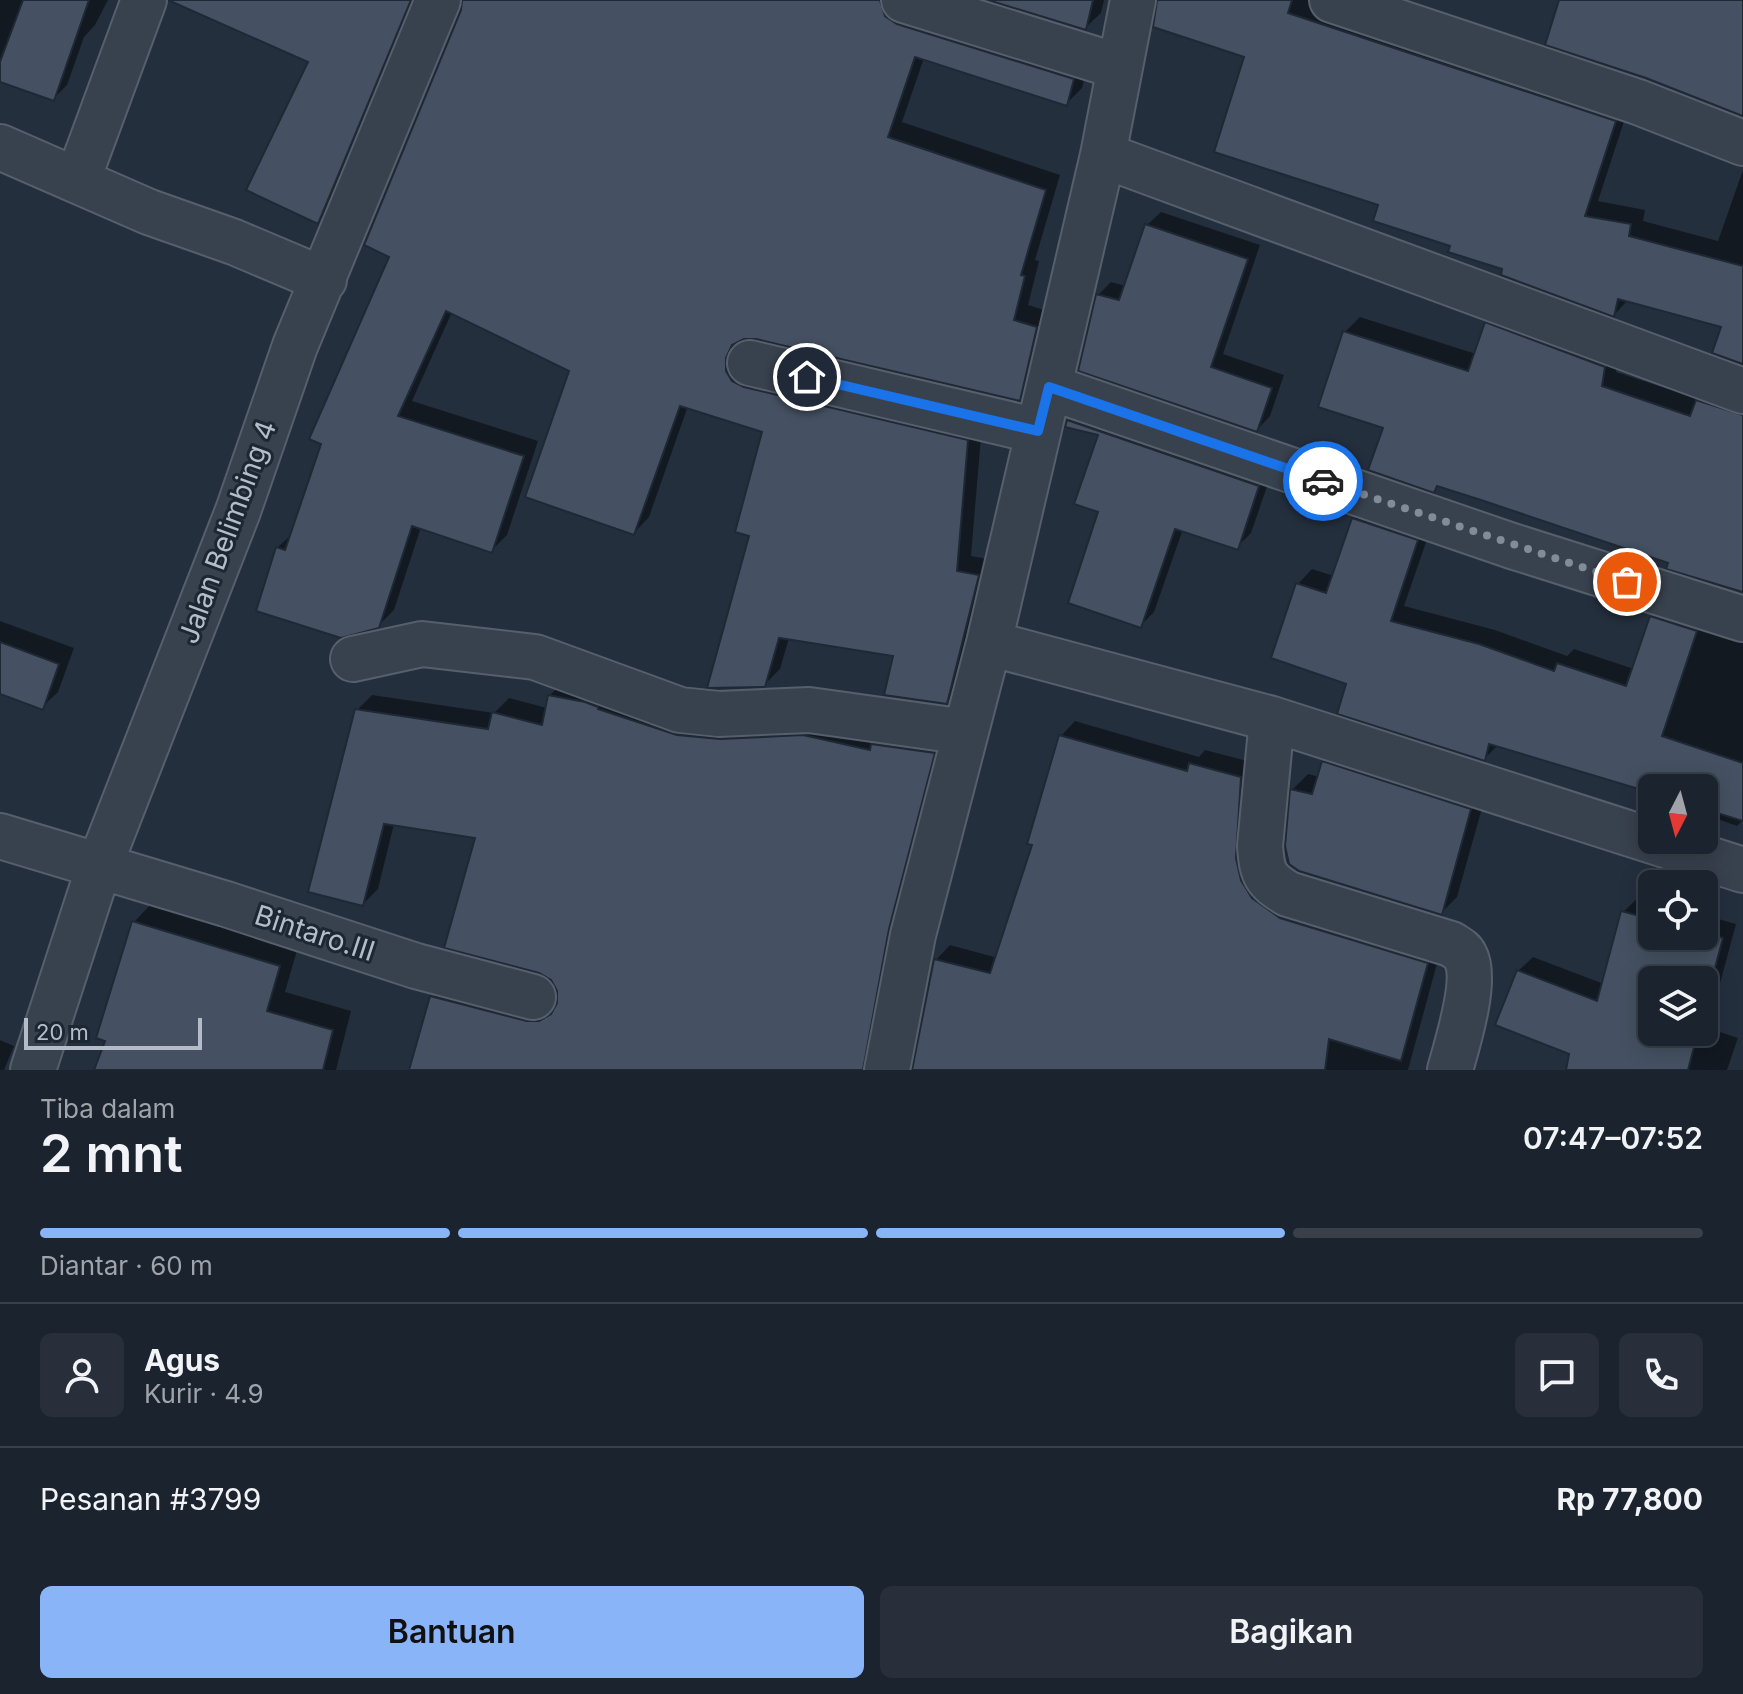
<!DOCTYPE html>
<html lang="id">
<head>
<meta charset="utf-8">
<style>
  body { margin:0; font-family:Inter,sans-serif; background:#282f3a; color:#f1f3f6; height:100vh; display:flex; flex-direction:column; font-size:30px; white-space:nowrap }
  * { box-sizing:border-box; margin:0 }
  p { font-size:26px; color:#a0a4aa }
  .icon { flex:none; width:44px; height:44px; fill:none; stroke:currentColor; stroke-width:2; stroke-linecap:round; stroke-linejoin:round }
  .map { position:relative; height:1070px; overflow:hidden }
  .details { display:flex; flex-direction:column; background:#1b232e; flex:1 }
  .details>* { flex:none }
  .needle { width:52px; rotate:186deg }
  .controls { position:absolute; left:1638px; top:774px; display:grid; gap:16px }
  .controls a { display:grid; place-items:center; width:80px; height:80px; border-radius:12px; background:#1b232e; box-shadow:0 4px 20px #0003,0 0 0 2px #39404a; font-size:40px }
  .scale { position:absolute; left:24px; bottom:20px; width:178px; box-sizing:border-box; padding-left:8px; border:4px solid #b4bcc9; border-top:0; font-size:22px; line-height:28px; white-space:nowrap; color:#b4bcc9; -webkit-text-stroke:6px #1d2633; paint-order:stroke }
  .pin { position:absolute; display:grid; place-items:center; width:68px; height:68px; color:#fff; margin:-34px; border:4px solid #fff; border-radius:50%; box-shadow:0 2px 8px #0007 }
  .courier { position:absolute; display:grid; place-items:center; width:80px; height:80px; margin:-40px; border:6px solid #1a73e8; border-radius:50%; background:#fff; color:#222; box-shadow:0 2px 10px #0007 }
  .overview em { font-style:normal; font-weight:600 }
  .overview div { display:flex; flex-direction:column-reverse }
  .overview { display:flex; align-items:center; justify-content:space-between; height:136px; padding:0 40px }
  h1 { font-size:52px; font-weight:600; line-height:60px }
  .bar { display:grid; grid-template-columns:repeat(4,1fr); gap:12px 8px; align-content:center; height:96px; padding:0 40px }
  .bar i { height:10px; border-radius:6px; background:#39404a }
  .bar .active { background:#8ab4f8 }
  .bar p { grid-column:span 4 }
  .line { display:flex; align-items:center; gap:20px; padding:0 40px; border-top:2px solid #39404a }
  .line div { flex:1 }
  .round { display:grid; place-items:center; flex:none; width:84px; height:84px; border-radius:12px; background:#282f3a }
  .cta { display:flex; gap:16px; margin-top:auto; padding:16px 40px }
  .cta a { flex:1; height:92px; border-radius:12px; background:#8ab4f8; color:#111; font-size:32px; font-weight:600; line-height:92px; text-align:center }
  .cta a+a { background:#282f3a; color:#f1f3f6 }
  .map>svg:first-child { display:block }
</style>
</head>
<body>
<div class="map">
<svg width="1743" height="1070" viewBox="0 0 1743 1070">
  <rect width="100%" height="100%" fill="#242f3e"/>
  <path fill="#0007" fill-rule="evenodd" d="M0,0H108L95,25L84,37L67,85L53,99L0,80Z
    M208,0H419L333,206L318,222L311,61Z
    M464,0H899L1088,64L1082,88L1067,103L924,58L902,122L1060,175L1035,260L1039,261L1028,305L1051,312L1034,384L1019,399L756,337L741,338L740,341L741,355L982,425L971,556L993,560L962,687L947,702L896,654L789,638L780,669L764,685L752,534L765,431L688,406L649,517L634,533L572,370L452,312L412,401L538,441L507,535L491,551L421,527L394,610L378,626L277,548L294,532L391,256Z
    M995,0H1104L1101,13L1085,28Z
    M1191,0H1307L1629,106L1598,201L1645,210L1643,221L1718,241L1743,170V362L1723,326L1628,300L1614,315L1452,244L1380,204L1246,56Z
    M1161,212L1260,245L1223,354L1284,375L1270,416L1257,430L1098,295L1111,282L1126,286L1147,225Z
    M1501,308L1619,352L1616,372L1699,399L1712,386L1743,398V591L1671,562L1440,485L1434,491L1386,427L1345,332L1360,317L1476,354L1486,323Z
    M1083,407L1272,472L1251,533L1237,547L1183,529L1154,612L1140,626L1101,510L1100,433L1068,425L1069,421Z
    M1369,504L1432,525L1404,606L1495,630L1567,656L1574,649L1634,669L1652,617L1667,602L1743,626V820L1737,826L1704,814V788H1652V791L1498,745L1484,759L1348,683L1298,584L1312,569L1334,576L1354,519Z
    M0,621L74,648L58,692L42,707L0,692Z
    M564,681L948,738L870,1070H411L432,997L447,982L543,1007L558,1006L559,991L477,836L394,824L378,889L363,904L357,710L372,695L494,713L509,698L547,708L549,696Z
    M1075,721L1199,757L1205,750L1255,763L1254,865L1441,949L1408,1070H914L936,960L950,945L998,958L1035,844L1061,736Z
    M1340,747L1486,794L1457,897L1441,913L1292,790L1308,774L1320,777L1324,762Z
    M1638,898L1652,902V936H1704V915L1736,924L1708,1028L1738,1038L1727,1070H1568L1572,1053L1518,971L1533,957L1604,984L1623,912ZM1652,980H1704V1032H1652Z
    M153,902L298,947L285,992L351,1011L336,1070H96L108,1040L134,922Z
    M0,1040L14,1046L4,1070H0Z"/>
  <path fill="#455162" stroke="#1f2835" stroke-width="2" d="M23,0H89L54,101L0,82V62Z
    M168,0H411L318,224L246,190L308,62Z
    M462,0H880L885,16L897,24L1074,79L1067,106L915,57L888,137L1046,190L1021,275L1025,276L1014,320L1037,327L1020,401L756,339H744L732,345L726,358V371L732,381L744,387L968,440L957,571L979,575L947,704L884,695L893,656L779,638L765,687L707,688L749,536L735,532L762,432L680,406L634,535L525,497L569,371L446,311L398,416L524,456L492,553L412,526L379,628L341,638L256,611L276,547L285,550L321,444L309,439L389,257L364,245L461,10Z
    M988,0H1093L1086,30Z
    M1157,0H1292L1288,13L1616,121L1585,216L1631,224L1629,236L1743,266V364L1712,353L1721,327L1618,299L1614,317L1501,275L1502,269L1448,252L1450,246L1373,221L1378,205L1214,152L1244,57L1153,27Z
    M1559,0H1743V116L1646,78L1545,45Z
    M1145,224L1248,259L1211,367L1272,388L1257,432L1078,371L1096,294L1119,300Z
    M1485,322L1605,367L1602,386L1690,416L1696,400L1743,415V592L1666,569L1668,563L1484,501L1437,486L1434,493L1368,470L1383,428L1318,407L1343,331L1468,371Z
    M1067,420L1259,486L1238,550L1175,529L1141,628L1068,603L1098,512L1074,504L1098,435L1065,427Z
    M1352,518L1418,540L1391,621L1479,644L1554,671L1557,663L1626,686L1650,616L1697,631L1662,736L1743,763V821L1704,809V788H1652V793L1489,744L1485,761L1337,714L1346,684L1271,658L1296,583L1326,593Z
    M0,642L59,664L43,710L0,694Z
    M548,695L585,702L598,707V709L677,735L720,739L803,735L870,750L871,744L935,753L889,929L863,1070H409L430,996L527,1021H539L551,1014L557,1003V991L551,980L539,973L444,948L475,838L384,824L363,906L308,892L355,709L488,729L492,712L542,725Z
    M1059,735L1187,771L1189,763L1241,777L1236,858L1241,880L1252,898L1280,918L1428,963L1401,1061L1329,1039L1325,1070H912L934,959L990,973L1032,845L1027,844Z
    M1322,761L1471,809L1442,915L1299,871L1289,864L1285,846L1290,789L1312,794Z
    M1621,911L1652,919V936H1704V933L1723,938L1704,1009V980H1652V1032H1698L1688,1070H1566L1569,1054L1495,1025L1517,970L1597,1001Z
    M132,921L280,966L267,1011L333,1030L323,1070H94L105,1041L96,1038Z"/>
  <g fill="none" stroke-linecap="round" stroke-linejoin="round">
    <g stroke="#565f6c" stroke-width="48">
      <path id="minor" d="M904,0L1120,67
        M1332,0L1638,102L1743,143
        M0,147L149,212L234,242L324,280
        M1103,155L1743,391
        M78,179L144,0
        M750,363L1038,431
        M1049,387L1512,546L1743,619
        M989,643L1272,719L1743,870
        M353,659L422,644L535,657L680,710L719,714L809,710L966,732
        M1272,719L1260,846C1262,874 1265,880 1288,894L1451,944C1457,948 1462,950 1465,956C1478,979 1457,1045 1450,1070
        M0,836L226,904L416,966L533,997
        M33,1070L99,867L238,511L295,346L438,0
        M887,1070L913,935L989,643L1103,155L1133,0"/>
    </g>
    <use href="#minor" stroke="#38414e" stroke-width="44"/>
  </g>
  <g fill="none" stroke-linecap="round" stroke-linejoin="round">
    <path stroke="#828b98" stroke-width="8" stroke-dasharray="0 14.4" d="M1323,481L1627,582"/>
    <path stroke="#1a73e8" stroke-width="10" d="M807,377L1038,431L1049,387L1323,481"/>
  </g>
  <g text-anchor="middle" stroke-width="6" stroke-linejoin="round" paint-order="stroke">
    <g font-size="28" fill="#b4bcc9" stroke="#1d2633">
      <text transform="translate(227 532) rotate(-70)" y="10">Jalan Belimbing 4</text>
      <text transform="translate(315 933) rotate(18)" y="10">Bintaro.III</text>
    </g>
  </g>
</svg>
<div class="controls">
<a><svg class="needle" viewBox="-14 -14 28 28"><path d="M0-13l5 13h-10z" fill="#e53935"/><path d="M0 13l5-13h-10z" fill="#a0a4aa"/></svg></a>
<a><svg class="icon" aria-label="locate" viewBox="0 0 24 24"><circle cx="12" cy="12" r="6"/><path d="M12 2v4M12 18v4M2 12h4M18 12h4"/></svg></a>
<a><svg class="icon" aria-label="layers" viewBox="0 0 24 24"><path d="M12 4l9 5-9 5-9-5zM3 14l9 5 9-5"/></svg></a>
</div>
<div class="scale">20 m</div>
<div class="pin" style="left:1627px;top:582px;background:#ea580c"><svg class="icon" aria-label="bag" viewBox="0 0 24 24"><path d="M5 8h14l-1 12H6zM9 8a3 3 0 0 1 6 0"/></svg></div>
<div class="pin" style="left:807px;top:377px;background:#1f2937"><svg class="icon" aria-label="home" viewBox="0 0 24 24"><path d="M3 11l9-7 9 7M6 9v11h12V9"/></svg></div>
<div class="courier" style="left:1323px;top:481px"><svg class="icon" aria-label="car" viewBox="0 0 24 24"><path d="M5 17H2v-5l4-1 3-4h7l3 4 3 1v5h-3M9 17h6M6 11h13"/><circle cx="7" cy="17" r="2"/><circle cx="17" cy="17" r="2"/></svg></div>
</div>
<section class="details">
<div class="overview"><div><h1>2 mnt</h1><p>Tiba dalam</p></div><em>07:47–07:52</em></div>
<div class="bar"><i class="active"></i><i class="active"></i><i class="active"></i><i></i><p>Diantar · 60 m</p></div>
<div class="line" style="height:144px"><a class="round"><svg class="icon" aria-label="person" viewBox="0 0 24 24"><circle cx="12" cy="8" r="4"/><path d="M4 21q1-7 8-7t8 7"/></svg></a><div><b>Agus</b><p>Kurir · 4.9</p></div><a class="round"><svg class="icon" aria-label="chat" viewBox="0 0 24 24"><path d="M4 5h16v11H9l-5 4z"/></svg></a><a class="round"><svg class="icon" aria-label="phone" viewBox="0 0 24 24"><path d="M5 4h4l2 5-3 2q2 4 5 5l2-3 5 2v4C11 20 4 13 5 4z"/></svg></a></div>
<div class="line" style="height:104px"><div>Pesanan #3799</div><b>Rp 77,800</b></div>
<div class="cta"><a>Bantuan</a><a>Bagikan</a></div>
</section>
</body>
</html>
